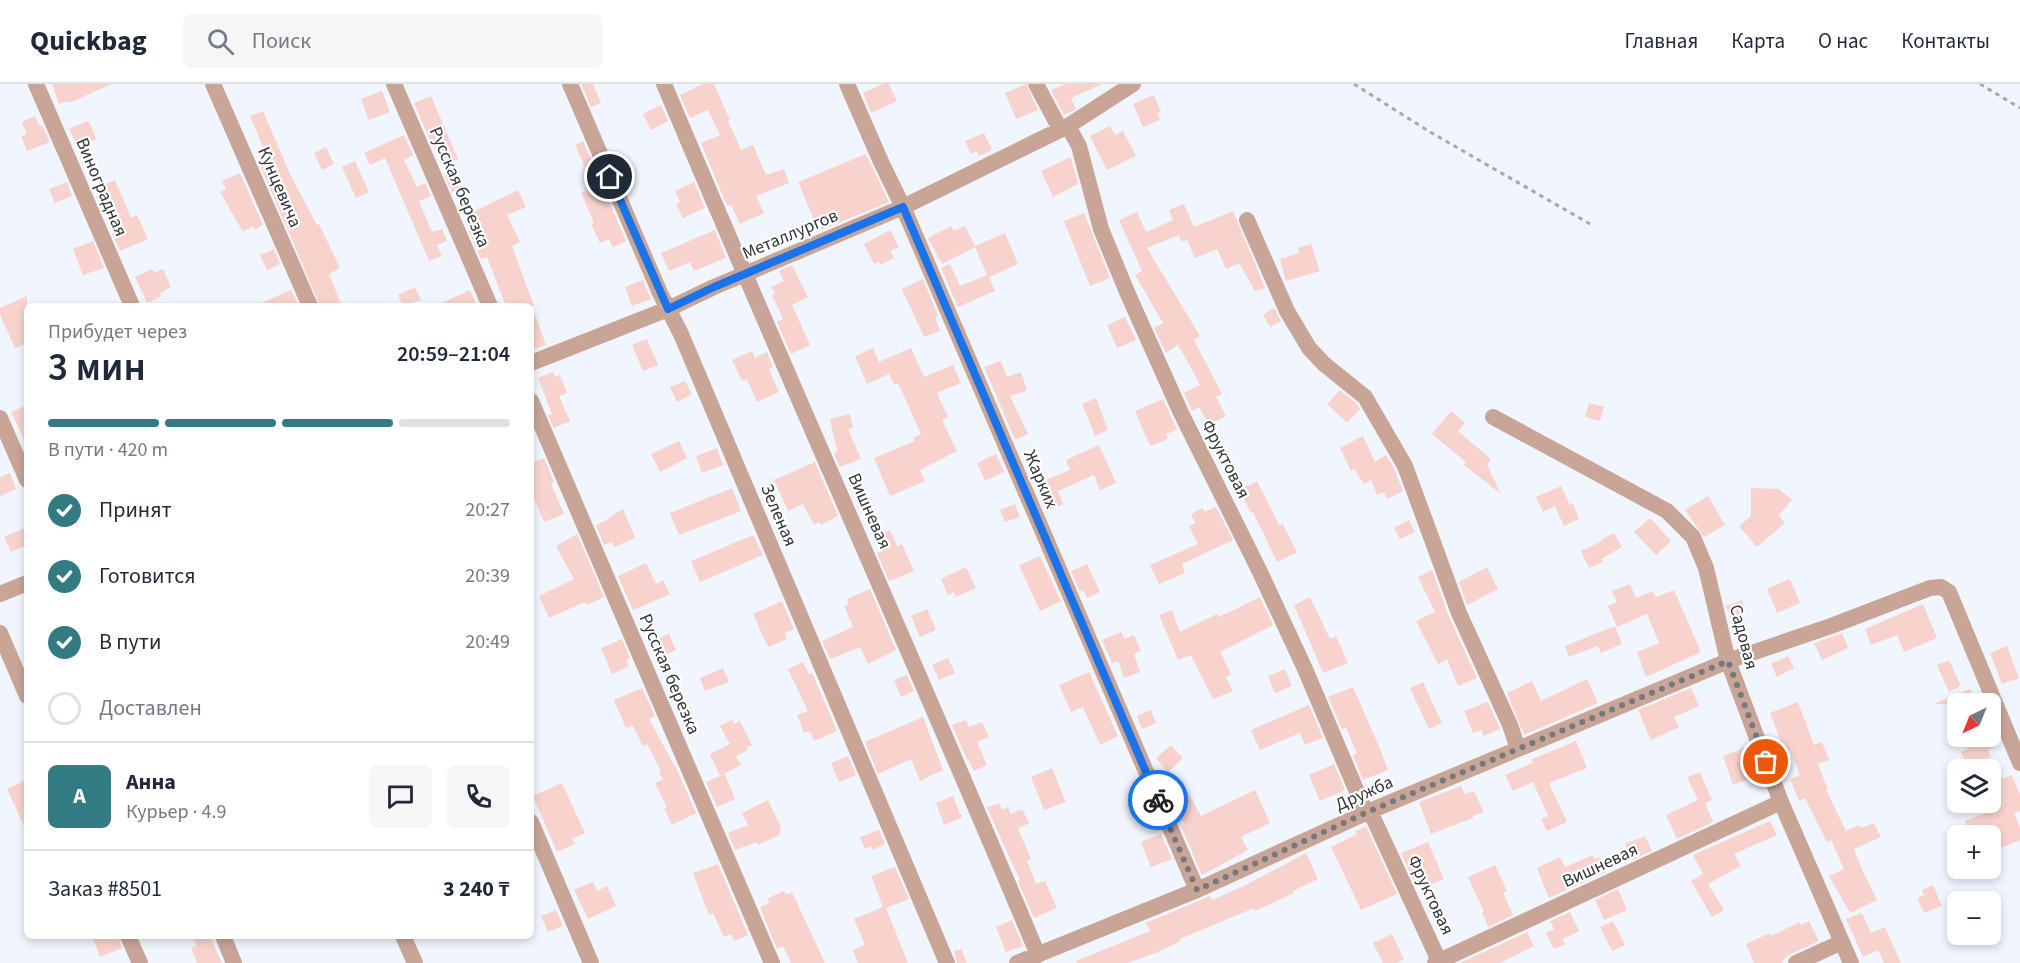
<!DOCTYPE html>
<html lang="ru">
<head>
<meta charset="utf-8">
<style>
  body { margin:0; font-family:"Source Sans 3",sans-serif; background:#f6f6f7; color:#1f2937; height:100vh; display:flex; flex-direction:column; font-size:22px; white-space:nowrap }
  * { box-sizing:border-box; margin:0 }
  p { font-size:20px; color:#747a83 }
  .icon { flex:none; width:33px; height:33px; fill:none; stroke:currentColor; stroke-width:2; stroke-linecap:round; stroke-linejoin:round }
  .map { position:relative; flex:1; overflow:hidden }
  .panel { position:absolute; left:24px; top:219px; width:510px; height:636px; display:flex; flex-direction:column; background:#fff; border-radius:9px; box-shadow:0 3px 9px #0003 }
  .panel>* { flex:none }
  .needle { width:39px; rotate:223deg }
  .fabs { position:absolute; left:1947px; top:609px; display:grid; gap:12px }
  .fabs a { display:grid; place-items:center; width:54px; height:54px; border-radius:9px; background:#fff; box-shadow:0 3px 9px #0003; font-size:30px }
  .pin { position:absolute; display:grid; place-items:center; width:51px; height:51px; color:#fff; margin:-26px; border:3px solid #fff; border-radius:50%; box-shadow:0 2px 6px #0007 }
  .courier { position:absolute; display:grid; place-items:center; width:60px; height:60px; margin:-30px; border:4px solid #1a73e8; border-radius:50%; background:#fff; color:#222; box-shadow:0 2px 8px #0007 }
  .headline em { font-style:normal; font-weight:600 }
  .headline div { display:flex; flex-direction:column-reverse }
  .headline { display:flex; align-items:center; justify-content:space-between; height:102px; padding:0 24px }
  h1 { font-size:39px; font-weight:600; line-height:45px }
  .bar { display:grid; grid-template-columns:repeat(4,1fr); gap:9px 6px; align-content:center; height:72px; padding:0 24px }
  .bar i { height:8px; border-radius:4px; background:#e0e1e3 }
  .bar .selected { background:#337b82 }
  .bar p { grid-column:span 4 }
  .line { display:flex; align-items:center; gap:15px; padding:0 24px; border-top:2px solid #e0e1e3 }
  .line div { flex:1 }
  .round { display:grid; place-items:center; flex:none; width:63px; height:63px; border-radius:9px; background:#f6f6f7 }
  ol { padding:0 24px; list-style:none }
  li { display:flex; align-items:center; gap:18px; height:66px }
  li p { margin-inline-start:auto }
  li .icon { padding:6px; border-radius:50%; background:#337b82; color:#fff; stroke-width:4 }
  li:last-child { color:#747a83 }
  li i { width:33px; height:33px; border:3px solid #e0e1e3; border-radius:50% }
  header { display:flex; align-items:center; gap:36px; box-sizing:border-box; height:84px; padding:0 30px; background:#fff; border-bottom:2px solid #e0e1e3 }
  header strong { font-size:28px }
  nav { display:flex; gap:33px; margin-inline-start:auto; font-size:21px }
  .search { width:420px; height:54px; background:#f6f6f7; display:flex; align-items:center; gap:15px; box-sizing:border-box; padding:0 21px; border-radius:9px; color:#747a83; font-size:22px }
  .map>svg:first-child { display:block }
</style>
</head>
<body>
<header>
<strong>Quickbag</strong>
<div class="search"><svg class="icon" aria-label="search" viewBox="0 0 24 24"><circle cx="10" cy="10" r="6"/><path d="M15 15l6 6"/></svg>Поиск</div>
<nav><a>Главная</a><a>Карта</a><a>О нас</a><a>Контакты</a></nav>
</header>
<div class="map">
<svg width="2020" height="879" viewBox="0 0 2020 879">
  <rect width="100%" height="100%" fill="#f1f5fd"/>
  <path fill="#f8d3cd" d="M52,0H112L69,19L68,17L59,20Z
    M581,0H593L601,19L591,23Z
    M703,0H714L730,36L728,37L741,66L753,61L766,91L784,85L789,99L756,112L764,129L740,140L731,121L728,122L724,115L701,59L720,51L708,26L690,34L680,11Z
    M883,0H889L897,17L871,29L863,9Z
    M1026,0L1038,26L1016,35L1005,9Z
    M1066,0H1102L1071,14L1076,25L1064,31L1051,6Z
    M382,7L390,28L369,36L361,15Z
    M1154,11L1161,28L1157,29L1160,36L1143,43L1133,20Z
    M431,12L458,75L444,80L436,61L433,63L414,19Z
    M661,21L668,37L651,46L643,30Z
    M263,27L291,92L317,141L319,140L340,184L329,190L342,222H320L260,81L269,77L250,32Z
    M35,32L39,42L42,41L50,58L27,67L21,52L27,50L22,38Z
    M89,37L96,55L77,63L69,44Z
    M1110,42L1115,51L1123,47L1136,72L1107,86L1090,52Z
    M984,49L992,66L979,72L977,67L971,70L965,57Z
    M404,51L413,71L404,76L417,103L425,99L431,112L419,117L432,148L442,145L447,157L437,161L442,172L429,177L385,74L370,81L364,69Z
    M583,57L626,157L613,163L609,155L600,159L591,140L594,139L581,109L594,103L575,61Z
    M326,63L334,80L322,86L314,69Z
    M866,70L889,118L819,147L798,98Z
    M1071,73L1078,100L1053,113L1041,87Z
    M355,77L369,108L356,114L342,83Z
    M453,86L461,103L452,108L444,90Z
    M240,89L263,141L255,146L253,142L243,148L220,108L226,105L222,97Z
    M115,96L131,134L137,131L148,155L120,167L112,150L119,147L99,103Z
    M67,98L72,112L55,119L49,105Z
    M694,98L705,124L683,134L676,120L680,118L675,107Z
    M518,106L526,123L507,131L520,158L512,162L534,222H506L487,173L481,175L469,147L478,143L471,129Z
    M1184,120L1194,143L1233,127L1265,204L1255,207L1239,179L1226,185L1217,165L1195,174L1187,156L1182,158L1179,151L1147,164L1200,252L1194,256L1222,310L1216,313L1226,332L1209,341L1199,323L1192,327L1184,309L1200,301L1194,289L1178,261L1166,269L1154,244L1163,239L1135,191L1142,187L1119,136L1137,128L1146,148L1173,136L1169,126Z
    M1084,129L1110,194L1090,202L1064,137Z
    M951,142L954,147L965,142L975,162L1005,149L1018,180L989,193L995,207L958,223L941,184L950,180L960,202L987,191L975,163L942,180L928,154Z
    M715,146L726,174L694,187L690,178L669,187L661,169Z
    M890,146L899,163L891,167L894,174L881,181L879,178L874,180L864,160Z
    M93,157L104,184L83,191L73,165Z
    M1311,160L1320,187L1286,197L1280,175L1299,169L1298,164Z
    M274,165L280,180L267,186L260,171Z
    M792,181L808,213L792,221L810,261L791,270L777,238L783,235L772,211L775,210L771,203L784,197L779,187Z
    M152,185L154,189L163,185L171,203L160,209L161,212L147,219L135,193Z
    M923,195L938,232L935,233L940,247L924,253L902,205Z
    M643,196L651,215L632,222L625,203Z
    M415,203L421,216L403,222L398,211Z
    M291,206L299,222H254Z
    M470,206L477,222H435Z
    M27,212V259L15,264L0,231V224Z
    M1274,224L1281,237L1270,243L1263,231Z
    M531,225H533L546,261L531,266Z
    M1125,233L1136,256L1117,264L1107,241Z
    M647,255L658,281L643,287L632,261Z
    M873,264L879,278L911,264L924,293L953,281L961,299L937,309L948,333L942,336L957,367L920,386L925,397L890,412L874,374L915,357L913,354L921,350L898,299L894,301L889,290L867,300L855,272Z
    M752,267L755,274L767,268L773,283L769,285L779,308L757,318L747,295L742,297L732,276Z
    M1001,277L1007,293L1021,288L1027,306L1010,312L1028,350L1015,356L984,283Z
    M553,288L555,293L560,291L567,309L559,312L570,337L554,344L548,331L552,330L538,294Z
    M685,297L692,310L677,318L670,303Z
    M1340,306L1357,320L1360,325L1347,339L1327,320Z
    M1096,314L1108,346L1095,352L1082,320Z
    M1163,315L1177,346L1166,350L1168,355L1150,362L1135,327Z
    M1589,319L1604,323L1600,337L1585,333Z
    M27,321V362L11,328Z
    M1451,327L1465,339L1458,347L1491,375L1487,381L1501,410L1464,381L1466,378L1432,350Z
    M850,330L853,344L848,345L861,375L840,383L834,370L837,367L830,335Z
    M1363,352L1375,378L1386,371L1393,382L1403,407L1387,415L1384,408L1377,411L1371,396L1364,400L1354,385L1351,387L1340,364Z
    M679,357L687,374L660,388L651,370Z
    M1099,361L1116,399L1100,406L1094,391L1058,407L1063,420L1047,427L1036,400L1070,386L1066,376Z
    M717,364L723,381L702,389L696,372Z
    M996,370L1004,388L985,397L977,379Z
    M544,374L554,398L551,400L564,430L544,438L531,407V379Z
    M815,378L838,432L821,441L820,438L814,441L803,420L788,427L774,396Z
    M10,389L16,405L0,412V393Z
    M1257,397L1279,441L1283,440L1297,468L1277,478L1253,428L1251,429L1239,406Z
    M1561,402L1570,421L1573,419L1579,435L1564,442L1555,422L1543,428L1536,413Z
    M732,404L741,427L679,451L670,429Z
    M1751,404L1779,405L1792,416L1779,431L1785,439L1757,463L1739,442L1751,432Z
    M1708,412L1725,441L1704,453L1685,426Z
    M1015,420L1020,433L1005,438L1000,426Z
    M1216,423L1233,456L1182,480L1185,489L1159,500L1150,481L1198,460L1189,442L1195,439L1191,430L1203,424L1204,428Z
    M623,425L635,454L614,463L612,458L604,461L596,441L609,435L608,434Z
    M1650,434L1671,457L1656,471L1634,448Z
    M1409,436L1415,448L1400,455L1394,444Z
    M27,443V461L11,468L4,453Z
    M890,446L897,462L902,460L914,487L889,497L877,469L882,467L876,452Z
    M1614,449L1622,463L1601,475L1603,478L1589,484L1581,467L1602,457L1601,456Z
    M577,450L604,513L586,521L585,518L549,534L539,512L574,495L556,462Z
    M753,451L763,471L700,498L691,477Z
    M1040,472L1061,517L1040,527L1019,481Z
    M646,479L656,500L663,496L670,510L633,526L618,492Z
    M1087,480L1100,508L1087,514L1083,506L1080,508L1071,487Z
    M966,483L976,504L956,513L954,508L948,511L941,495Z
    M1487,483L1498,505L1467,521L1459,498Z
    M1432,486L1449,533L1477,594L1458,602L1447,575L1438,580L1416,537L1435,528L1418,493Z
    M1790,495L1800,519L1777,529L1767,505Z
    M1630,500L1636,514L1653,507L1656,513L1674,506L1701,568L1646,593L1637,568L1659,559L1647,530L1617,543L1608,522L1617,518L1612,507Z
    M870,505L896,566L868,580L860,563L830,575L822,557L853,543L844,522L849,520L847,515Z
    M1260,513L1273,541L1220,568L1231,590L1226,593L1233,607L1213,615L1191,571L1178,576L1159,531L1172,526L1180,548L1217,530L1219,533Z
    M1310,513L1330,555L1336,552L1348,579L1323,589L1294,521Z
    M1742,516L1746,528L1730,534L1726,522Z
    M782,517L794,545L785,549L787,555L768,563L753,530Z
    M1923,520L1937,554L1904,568L1897,551L1871,561L1865,545Z
    M927,525L936,546L920,553L911,532Z
    M1615,542L1622,560L1601,569L1598,562L1569,573L1565,562Z
    M1121,548L1125,555L1134,551L1141,567L1134,570L1140,588L1124,594L1118,577L1112,579L1102,556Z
    M1842,549L1848,564L1822,576L1814,559Z
    M669,550L676,566L658,574L650,558Z
    M622,555L630,574L626,576L629,582L612,590L601,564Z
    M2007,562L2019,594L2002,600L1990,569Z
    M1788,572L1794,584L1777,593L1771,580Z
    M948,574L955,589L939,596L932,581Z
    M1949,576L1961,602L1949,608L1937,581Z
    M803,578L809,590L812,589L837,647L814,657L810,647L804,649L797,631L808,627L788,585Z
    M723,584L729,598L705,607L700,594Z
    M1285,585L1292,602L1275,609L1268,592Z
    M1089,588L1118,652L1100,661L1083,623L1071,628L1059,601Z
    M907,591L914,607L901,613L894,596Z
    M1587,595L1598,619L1524,651L1507,609L1532,597L1541,617Z
    M1423,598L1442,639L1429,645L1410,604Z
    M1353,603L1378,660L1388,686L1363,696L1353,671L1357,669L1346,644L1342,645L1328,613Z
    M642,604L655,632L649,635L674,681H675L696,729L672,741L664,724L667,723L655,699L663,695L659,688L661,687L647,660L643,662L633,642L626,644L614,616Z
    M1691,604L1699,622L1674,633L1679,643L1651,656L1638,626Z
    M1970,605L1977,620H1936V619Z
    M1488,618L1500,645L1484,652L1481,646L1473,649L1464,627Z
    M1798,618L1814,661L1822,658L1829,676L1818,680L1828,706H1826L1846,747L1860,741L1861,744L1874,739L1881,753L1854,765L1863,788L1877,816L1850,829L1829,792L1844,785L1831,756L1827,758L1805,714L1799,717L1790,695L1800,691L1790,666L1785,668L1770,629Z
    M1309,621L1323,654L1305,661L1300,649L1260,666L1251,646Z
    M1151,626L1156,639L1142,645L1137,632Z
    M923,633L943,686L920,697L911,675L878,690L865,658Z
    M732,636L734,640L740,637L752,661L746,664L748,666L736,672L741,681L720,692L710,670L730,660L720,642Z
    M966,636L969,643L982,638L989,653L977,658L987,681L974,687L968,675L967,676L952,641Z
    M1962,652H1991L1995,663L1988,666L1991,673L1975,679L1974,677L1966,680L1961,668L1968,665Z
    M1576,657L1587,684L1549,699L1567,738L1547,747L1541,735L1548,732L1533,698L1513,707L1505,691L1532,679V675Z
    M1171,661L1183,674L1168,688L1156,674Z
    M1747,663L1758,691L1733,701L1723,672Z
    M848,672L856,691L839,698L831,679Z
    M1334,680L1345,706L1320,717L1309,691Z
    M1052,684L1066,718L1044,726L1031,693Z
    M1700,688L1712,716L1705,719L1713,738L1677,755L1666,731L1698,716L1687,693Z
    M725,690L735,715L717,723L706,698Z
    M2012,691L2020,711V727L2014,729L2020,744V756L1999,765L1990,743L1970,750L1965,737L1997,725L1990,708V699Z
    M27,695V748L7,705Z
    M562,699L585,749L572,755L575,760L557,768L533,712Z
    M1461,702L1464,710L1474,707L1484,728L1473,732V734L1431,750L1419,718Z
    M1185,703L1201,732L1255,706L1270,739L1241,753L1248,766L1202,791L1181,742L1185,741L1169,712Z
    M953,712L962,734L944,741L936,719Z
    M768,716L781,743L779,751L758,761L757,758L735,766L728,749L748,741L742,729Z
    M999,719L1002,726L1008,723L1011,730L1022,725L1029,739L1018,745L1031,775L1027,776L1036,800L1045,797L1057,824L1034,834L1018,797L1020,796L987,724Z
    M1770,737L1777,751L1734,770L1741,782L1708,800L1724,826L1712,833L1691,797L1703,790L1704,792L1693,771Z
    M1366,742L1397,810L1361,826L1331,763L1357,750L1356,747Z
    M879,746L885,760L872,766L871,762L865,765L860,753Z
    M1161,750L1172,775L1151,783L1141,758Z
    M1645,752L1652,767L1632,776L1625,760Z
    M1428,758L1444,795L1424,803L1422,799L1416,802L1401,769Z
    M1306,769L1318,795L1293,807L1294,809L1255,827L1254,824L1180,855L1181,857L1160,867L1128,879H1077L1076,877L1150,847L1146,839L1210,812L1212,816L1244,802Z
    M1593,771L1595,775L1600,773L1606,788L1549,814L1537,784L1560,773L1565,783Z
    M718,780L748,851L734,857L731,850L724,853L713,829L709,831L693,789Z
    M1495,781L1507,807L1503,808L1513,831L1488,843L1482,828H1484L1468,793Z
    M895,783L909,815L886,824L908,879H858L853,866L865,861L854,835L883,823L871,792Z
    M593,798L597,807L607,802L616,822L588,835L574,806Z
    M1933,801L1942,822L1924,829L1917,814L1924,811L1922,806Z
    M1618,805L1627,826L1604,836L1595,816Z
    M784,807L786,811L792,808L825,879H791L783,862L777,865L760,823L769,819L768,814Z
    M556,826L563,842L548,848L541,832Z
    M1570,828L1579,847L1563,855L1565,860L1554,865L1546,849L1554,845L1550,837Z
    M1862,829L1871,849L1885,843L1901,879H1884L1878,866L1863,873L1846,835Z
    M1012,836L1023,862L1006,868L996,843Z
    M1613,837L1625,861L1612,867L1600,843Z
    M1809,837L1819,857L1791,870L1782,876L1783,879H1754L1746,860L1770,849L1771,852L1800,838L1801,841Z
    M1527,848L1534,862L1500,879H1460Z
    M1392,850L1404,875L1397,879H1383L1373,859Z
    M92,852H118L122,864L100,873Z
    M192,852H210L222,879H197L191,864L197,862Z
    M961,865L967,879H957L954,867Z"/>
  <g fill="none" stroke-linecap="round" stroke-linejoin="round">
    <path stroke="#a5a9af" stroke-width="3" stroke-dasharray="4.5 4.5" stroke-linecap="butt" d="M1354,0L1430,48L1590,140
      M1980,0L2020,24"/>
    <path stroke="#c9a598" stroke-width="16" d="M36,0L132,222
      M213,0L310,222
      M394,0L490,222
      M570,0L660,209L681,250L947,879
      M664,0C786,291 916,579 1038,871
      M847,0L882,80L903,123L1197,806
      M1036,0L1060,45
      M1068,42L1079,62L1101,145L1127,208L1181,329L1260,488L1305,585L1366,729
      M1247,136L1287,227L1309,264L1324,280L1365,313L1405,382L1459,529L1510,641L1518,665
      M531,279L668,225L714,203L903,123L1068,42L1133,0
      M531,317L772,879
      M1493,333L1667,427L1693,453L1706,484L1728,577L1781,718L1851,879
      M0,334L27,396
      M0,510L27,499
      M0,549L27,612
      M1370,727L1440,879
      M531,738L591,879
      M128,852L140,879
      M223,852L234,879
      M403,852L415,879
      M1017,879L1197,806L1370,727L1728,577L1831,542L1930,504L1941,503L1949,508L2020,679
      M1435,879L1781,718
      M1796,879L1842,858"/>
  </g>
  <g fill="none" stroke-linecap="round" stroke-linejoin="round">
    <path stroke="#75787d" stroke-width="6" stroke-dasharray="0 10.8" d="M1158,716L1197,806L1370,727L1728,577L1766,678"/>
    <path stroke="#1a73e8" stroke-width="8" d="M610,93L668,225L714,203L903,123L1158,716"/>
  </g>
  <g text-anchor="middle" stroke-width="4.5" stroke-linejoin="round" paint-order="stroke">
    <g font-size="18" fill="#323438" stroke="#fff">
      <text transform="translate(102 103) rotate(67)" y="6">Виноградная</text>
      <text transform="translate(280 103) rotate(67)" y="6">Кунцевича</text>
      <text transform="translate(460 103) rotate(67)" y="6">Русская березка</text>
      <text transform="translate(790 150) rotate(-23)" y="6">Металлургов</text>
      <text transform="translate(1226 375) rotate(63)" y="6">Фруктовая</text>
      <text transform="translate(1041 395) rotate(67)" y="6">Жарких</text>
      <text transform="translate(870 427) rotate(66)" y="6">Вишневая</text>
      <text transform="translate(779 431) rotate(67)" y="6">Зеленая</text>
      <text transform="translate(1744 553) rotate(75)" y="6">Садовая</text>
      <text transform="translate(670 590) rotate(67)" y="6">Русская березка</text>
      <text transform="translate(1364 709) rotate(-24)" y="6">Дружба</text>
      <text transform="translate(1600 781) rotate(-25)" y="6">Вишневая</text>
      <text transform="translate(1431 811) rotate(65)" y="6">Фруктовая</text>
    </g>
  </g>
</svg>
<div class="fabs">
<a><svg class="needle" viewBox="-14 -14 28 28"><path d="M0-13l5 13h-10z" fill="#e53935"/><path d="M0 13l5-13h-10z" fill="#747a83"/></svg></a>
<a><svg class="icon" aria-label="layers" viewBox="0 0 24 24"><path d="M12 4l9 5-9 5-9-5zM3 14l9 5 9-5"/></svg></a>
<a>+</a>
<a>−</a>
</div>
<div class="pin" style="left:1766px;top:678px;background:#ea580c"><svg class="icon" aria-label="bag" viewBox="0 0 24 24"><path d="M5 8h14l-1 12H6zM9 8a3 3 0 0 1 6 0"/></svg></div>
<div class="pin" style="left:610px;top:93px;background:#1f2937"><svg class="icon" aria-label="home" viewBox="0 0 24 24"><path d="M3 11l9-7 9 7M6 9v11h12V9"/></svg></div>
<div class="courier" style="left:1158px;top:716px"><svg class="icon" aria-label="bike" viewBox="0 0 24 24"><circle cx="6" cy="16" r="4"/><circle cx="18" cy="16" r="4"/><path d="M6 16l4-8h5l3 8M10 8l3 8H6M13 5h3"/></svg></div>
<section class="panel">
<div class="headline"><div><h1>3 мин</h1><p>Прибудет через</p></div><em>20:59–21:04</em></div>
<div class="bar"><i class="selected"></i><i class="selected"></i><i class="selected"></i><i></i><p>В пути · 420 m</p></div>
<ol>
<li><svg class="icon" aria-label="check" viewBox="0 0 24 24"><path d="M5 12l5 5 9-10"/></svg>Принят<p>20:27</p></li>
<li><svg class="icon" aria-label="check" viewBox="0 0 24 24"><path d="M5 12l5 5 9-10"/></svg>Готовится<p>20:39</p></li>
<li><svg class="icon" aria-label="check" viewBox="0 0 24 24"><path d="M5 12l5 5 9-10"/></svg>В пути<p>20:49</p></li>
<li><i></i>Доставлен</li>
</ol>
<div class="line" style="height:108px"><b class="round" style="background:#337b82;color:#fff">А</b><div><b>Анна</b><p>Курьер · 4.9</p></div><a class="round"><svg class="icon" aria-label="chat" viewBox="0 0 24 24"><path d="M4 5h16v11H9l-5 4z"/></svg></a><a class="round"><svg class="icon" aria-label="phone" viewBox="0 0 24 24"><path d="M5 4h4l2 5-3 2q2 4 5 5l2-3 5 2v4C11 20 4 13 5 4z"/></svg></a></div>
<div class="line" style="height:78px"><div>Заказ #8501</div><b>3 240 ₸</b></div>
</section>
</div>
</body>
</html>
